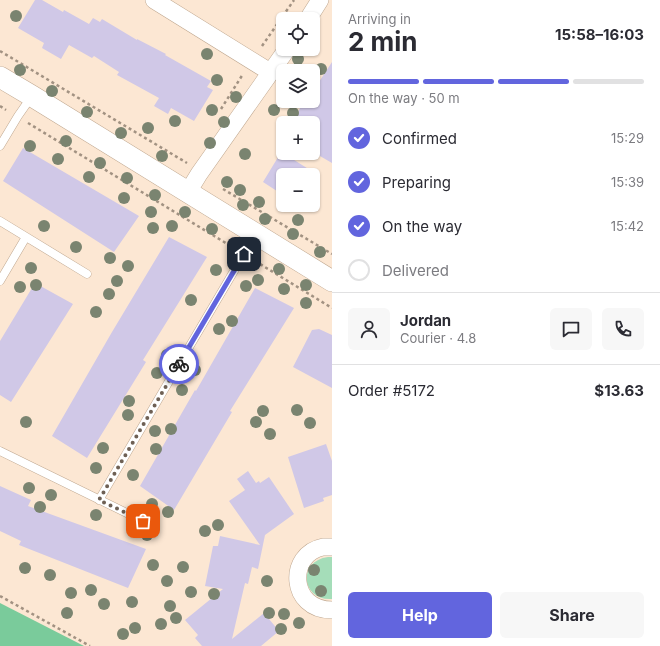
<!DOCTYPE html>
<html lang="en">
<head>
<meta charset="utf-8">
<style>
  body { margin:0; font-family:Inter,sans-serif; background:#f7f7f7; color:#2b2b33; height:100vh; display:flex; flex-direction:column; font-size:15px; white-space:nowrap }
  * { box-sizing:border-box; margin:0 }
  p { font-size:13px; color:#7c7c81 }
  .icon { flex:none; width:22px; height:22px; fill:none; stroke:currentColor; stroke-width:2; stroke-linecap:round; stroke-linejoin:round }
  .map { position:relative; flex:1; overflow:hidden }
  .panel { display:flex; flex-direction:column; background:#fff; width:328px }
  .panel>* { flex:none }
  .fabs { position:absolute; left:276px; top:12px; display:grid; gap:8px }
  .fabs a { display:grid; place-items:center; width:44px; height:44px; border-radius:6px; background:#fff; box-shadow:0 1px 3px #0004; font-size:20px }
  .pin { position:absolute; display:grid; place-items:center; width:34px; height:34px; color:#fff; margin:-17px; border-radius:8px; box-shadow:0 2px 6px #0006 }
  .courier { position:absolute; display:grid; place-items:center; width:40px; height:40px; margin:-20px; border:3px solid #6265de; border-radius:50%; background:#fff; color:#222; box-shadow:0 1px 5px #0007 }
  .head em { font-style:normal; font-weight:700 }
  .head div { display:flex; flex-direction:column-reverse }
  .head { display:flex; align-items:center; justify-content:space-between; height:68px; padding:0 16px }
  h1 { font-size:26px; font-weight:700; line-height:30px }
  .bar { display:grid; grid-template-columns:repeat(4,1fr); gap:6px 4px; align-content:center; height:48px; padding:0 16px }
  .bar i { height:5px; border-radius:3px; background:#e1e1e2 }
  .bar .selected { background:#6265de }
  .bar p { grid-column:span 4 }
  .line { display:flex; align-items:center; gap:10px; padding:0 16px; border-top:1px solid #e1e1e2 }
  .line div { flex:1 }
  .round { display:grid; place-items:center; flex:none; width:42px; height:42px; border-radius:6px; background:#f7f7f7 }
  ol { padding:0 16px; list-style:none }
  li { display:flex; align-items:center; gap:12px; height:44px }
  li p { margin-inline-start:auto }
  li .icon { padding:4px; border-radius:50%; background:#6265de; color:#fff; stroke-width:4 }
  li:last-child { color:#7c7c81 }
  li i { width:22px; height:22px; border:2px solid #e1e1e2; border-radius:50% }
  .cta { display:flex; gap:8px; margin-top:auto; padding:8px 16px }
  .cta a { flex:1; height:46px; border-radius:6px; background:#6265de; color:#fff; font-size:16px; font-weight:700; line-height:46px; text-align:center }
  .cta a+a { background:#f7f7f7; color:#2b2b33 }
  main { display:flex; flex:1; min-height:0 }
  .map>svg:first-child { display:block }
</style>
</head>
<body>
<main>
<div class="map">
<svg width="332" height="646" viewBox="0 0 332 646">
  <rect width="100%" height="100%" fill="#fce7d3"/>
  <path fill="#a5ddb9" d="M328,557H332V599C301,601 297,561 328,557Z"/>
  <path fill="#7acb9b" d="M0,603L84,646H0Z"/>
  <path fill="#d0c8e7" d="M35,0H42L63,12L64,10L89,24L93,18L100,22L102,19L137,40V39L166,54L165,55L211,81L207,87L213,90L194,121L171,108L168,114L154,106L159,98L117,75L119,72L94,56L92,58L69,45L61,59L42,48L44,43L18,28Z
    M332,62V163L313,152V123H292L304,101H313V91Z
    M23,148L139,216L114,252L3,181Z
    M283,149V153L318,175H283V195L263,182Z
    M169,237L207,257L143,360L146,362L87,458L52,436L112,332Z
    M35,283L73,304L11,402L0,395V341Z
    M255,288L294,308L230,411L232,412L174,510L140,486L195,390L196,391Z
    M319,329L332,335V388L293,367L312,330Z
    M326,444L332,461V495L323,498L324,501L304,508L288,457Z
    M248,471L256,483L259,481L260,483L269,477L294,514L265,535L258,569L252,567L248,584L245,583L232,639L264,613L279,631L261,646H202L195,638L198,635L185,620L223,589L205,586L213,546H218L220,536L260,545L229,501L245,490L237,479Z
    M0,486L31,500L28,506L146,549L128,588L19,545L21,541L0,531Z"/>
  <g fill="none" stroke-linecap="round" stroke-linejoin="round">
    <g stroke="#bfa78f" stroke-width="9">
      <path id="service" d="M0,146L18,116L32,96
        M0,221L87,274
        M0,281L26,237
        M0,451L143,521
        M99,500L244,254L254,233"/>
    </g>
    <g stroke="#bfa78f" stroke-width="18">
      <path id="minor" d="M154,0L270,72
        M308,19L320,0
        M188,192L199,174L287,49
        M332,547C329,547 326,547 323,547C287,554 289,610 332,610"/>
    </g>
    <g stroke="#bfa78f" stroke-width="22">
      <path id="tertiary" d="M0,77L32,96L332,281"/>
    </g>
    <path stroke="#a29282" stroke-width="2.5" stroke-dasharray="3 3" stroke-linecap="butt" d="M262,46L294,0
      M0,51L187,163
      M0,106L6,110
      M221,109L243,74
      M28,123L234,248
      M223,189L332,254
      M255,261L332,308
      M0,596L90,646"/>
    <use href="#service" stroke="#fff" stroke-width="8"/>
    <use href="#minor" stroke="#fff" stroke-width="17"/>
    <use href="#tertiary" stroke="#fff" stroke-width="21"/>
  </g>
  <g fill="#7a8470">
    <circle cx="16" cy="16" r="6"/>
    <circle cx="207" cy="54" r="6"/>
    <circle cx="298" cy="59" r="6"/>
    <circle cx="321" cy="69" r="6"/>
    <circle cx="20" cy="70" r="6"/>
    <circle cx="217" cy="80" r="6"/>
    <circle cx="52" cy="91" r="6"/>
    <circle cx="236" cy="97" r="6"/>
    <circle cx="212" cy="110" r="6"/>
    <circle cx="274" cy="110" r="6"/>
    <circle cx="87" cy="112" r="6"/>
    <circle cx="293" cy="113" r="6"/>
    <circle cx="175" cy="121" r="6"/>
    <circle cx="224" cy="122" r="6"/>
    <circle cx="148" cy="128" r="6"/>
    <circle cx="121" cy="133" r="6"/>
    <circle cx="66" cy="141" r="6"/>
    <circle cx="210" cy="143" r="6"/>
    <circle cx="30" cy="146" r="6"/>
    <circle cx="245" cy="154" r="6"/>
    <circle cx="162" cy="156" r="6"/>
    <circle cx="58" cy="159" r="6"/>
    <circle cx="100" cy="163" r="6"/>
    <circle cx="89" cy="177" r="6"/>
    <circle cx="127" cy="178" r="6"/>
    <circle cx="227" cy="182" r="6"/>
    <circle cx="240" cy="190" r="6"/>
    <circle cx="155" cy="195" r="6"/>
    <circle cx="124" cy="198" r="6"/>
    <circle cx="259" cy="202" r="6"/>
    <circle cx="243" cy="205" r="6"/>
    <circle cx="151" cy="212" r="6"/>
    <circle cx="185" cy="212" r="6"/>
    <circle cx="265" cy="219" r="6"/>
    <circle cx="298" cy="220" r="6"/>
    <circle cx="44" cy="226" r="6"/>
    <circle cx="172" cy="226" r="6"/>
    <circle cx="153" cy="228" r="6"/>
    <circle cx="212" cy="229" r="6"/>
    <circle cx="293" cy="234" r="6"/>
    <circle cx="76" cy="247" r="6"/>
    <circle cx="320" cy="252" r="6"/>
    <circle cx="110" cy="258" r="6"/>
    <circle cx="128" cy="266" r="6"/>
    <circle cx="31" cy="268" r="6"/>
    <circle cx="279" cy="269" r="6"/>
    <circle cx="216" cy="270" r="6"/>
    <circle cx="258" cy="280" r="6"/>
    <circle cx="117" cy="281" r="6"/>
    <circle cx="36" cy="285" r="6"/>
    <circle cx="306" cy="285" r="6"/>
    <circle cx="246" cy="286" r="6"/>
    <circle cx="20" cy="287" r="6"/>
    <circle cx="284" cy="289" r="6"/>
    <circle cx="109" cy="294" r="6"/>
    <circle cx="191" cy="300" r="6"/>
    <circle cx="306" cy="303" r="6"/>
    <circle cx="96" cy="312" r="6"/>
    <circle cx="232" cy="321" r="6"/>
    <circle cx="219" cy="329" r="6"/>
    <circle cx="167" cy="355" r="6"/>
    <circle cx="195" cy="370" r="6"/>
    <circle cx="157" cy="373" r="6"/>
    <circle cx="182" cy="390" r="6"/>
    <circle cx="129" cy="401" r="6"/>
    <circle cx="297" cy="410" r="6"/>
    <circle cx="263" cy="411" r="6"/>
    <circle cx="128" cy="415" r="6"/>
    <circle cx="26" cy="422" r="6"/>
    <circle cx="256" cy="422" r="6"/>
    <circle cx="310" cy="423" r="6"/>
    <circle cx="171" cy="429" r="6"/>
    <circle cx="155" cy="431" r="6"/>
    <circle cx="270" cy="434" r="6"/>
    <circle cx="103" cy="448" r="6"/>
    <circle cx="156" cy="449" r="6"/>
    <circle cx="96" cy="468" r="6"/>
    <circle cx="133" cy="475" r="6"/>
    <circle cx="29" cy="488" r="6"/>
    <circle cx="51" cy="495" r="6"/>
    <circle cx="152" cy="504" r="6"/>
    <circle cx="40" cy="507" r="6"/>
    <circle cx="168" cy="512" r="6"/>
    <circle cx="96" cy="515" r="6"/>
    <circle cx="218" cy="525" r="6"/>
    <circle cx="205" cy="531" r="6"/>
    <circle cx="147" cy="535" r="6"/>
    <circle cx="153" cy="565" r="6"/>
    <circle cx="183" cy="567" r="6"/>
    <circle cx="25" cy="568" r="6"/>
    <circle cx="314" cy="570" r="6"/>
    <circle cx="50" cy="575" r="6"/>
    <circle cx="167" cy="581" r="6"/>
    <circle cx="267" cy="581" r="6"/>
    <circle cx="91" cy="590" r="6"/>
    <circle cx="321" cy="591" r="6"/>
    <circle cx="191" cy="592" r="6"/>
    <circle cx="71" cy="593" r="6"/>
    <circle cx="214" cy="594" r="6"/>
    <circle cx="132" cy="602" r="6"/>
    <circle cx="104" cy="604" r="6"/>
    <circle cx="170" cy="606" r="6"/>
    <circle cx="67" cy="613" r="6"/>
    <circle cx="269" cy="613" r="6"/>
    <circle cx="284" cy="614" r="6"/>
    <circle cx="176" cy="618" r="6"/>
    <circle cx="299" cy="623" r="6"/>
    <circle cx="161" cy="624" r="6"/>
    <circle cx="135" cy="628" r="6"/>
    <circle cx="281" cy="629" r="6"/>
    <circle cx="123" cy="634" r="6"/>
  </g>
  <g fill="none" stroke-linecap="round" stroke-linejoin="round">
    <path stroke="#6e6054" stroke-width="4" stroke-dasharray="0 7.2" d="M143,521L99,500L179,364"/>
    <path stroke="#6265de" stroke-width="5" d="M179,364L244,254"/>
  </g>
</svg>
<div class="fabs">
<a><svg class="icon" aria-label="locate" viewBox="0 0 24 24"><circle cx="12" cy="12" r="6"/><path d="M12 2v4M12 18v4M2 12h4M18 12h4"/></svg></a>
<a><svg class="icon" aria-label="layers" viewBox="0 0 24 24"><path d="M12 4l9 5-9 5-9-5zM3 14l9 5 9-5"/></svg></a>
<a>+</a>
<a>−</a>
</div>
<div class="pin" style="left:143px;top:521px;background:#ea580c"><svg class="icon" aria-label="bag" viewBox="0 0 24 24"><path d="M5 8h14l-1 12H6zM9 8a3 3 0 0 1 6 0"/></svg></div>
<div class="pin" style="left:244px;top:254px;background:#1f2937"><svg class="icon" aria-label="home" viewBox="0 0 24 24"><path d="M3 11l9-7 9 7M6 9v11h12V9"/></svg></div>
<div class="courier" style="left:179px;top:364px"><svg class="icon" aria-label="bike" viewBox="0 0 24 24"><circle cx="6" cy="16" r="4"/><circle cx="18" cy="16" r="4"/><path d="M6 16l4-8h5l3 8M10 8l3 8H6M13 5h3"/></svg></div>
</div>
<section class="panel">
<div class="head"><div><h1>2 min</h1><p>Arriving in</p></div><em>15:58–16:03</em></div>
<div class="bar"><i class="selected"></i><i class="selected"></i><i class="selected"></i><i></i><p>On the way · 50 m</p></div>
<ol>
<li><svg class="icon" aria-label="check" viewBox="0 0 24 24"><path d="M5 12l5 5 9-10"/></svg>Confirmed<p>15:29</p></li>
<li><svg class="icon" aria-label="check" viewBox="0 0 24 24"><path d="M5 12l5 5 9-10"/></svg>Preparing<p>15:39</p></li>
<li><svg class="icon" aria-label="check" viewBox="0 0 24 24"><path d="M5 12l5 5 9-10"/></svg>On the way<p>15:42</p></li>
<li><i></i>Delivered</li>
</ol>
<div class="line" style="height:72px"><a class="round"><svg class="icon" aria-label="person" viewBox="0 0 24 24"><circle cx="12" cy="8" r="4"/><path d="M4 21q1-7 8-7t8 7"/></svg></a><div><b>Jordan</b><p>Courier · 4.8</p></div><a class="round"><svg class="icon" aria-label="chat" viewBox="0 0 24 24"><path d="M4 5h16v11H9l-5 4z"/></svg></a><a class="round"><svg class="icon" aria-label="phone" viewBox="0 0 24 24"><path d="M5 4h4l2 5-3 2q2 4 5 5l2-3 5 2v4C11 20 4 13 5 4z"/></svg></a></div>
<div class="line" style="height:52px"><div>Order #5172</div><b>$13.63</b></div>
<div class="cta"><a>Help</a><a>Share</a></div>
</section>
</main>
</body>
</html>
